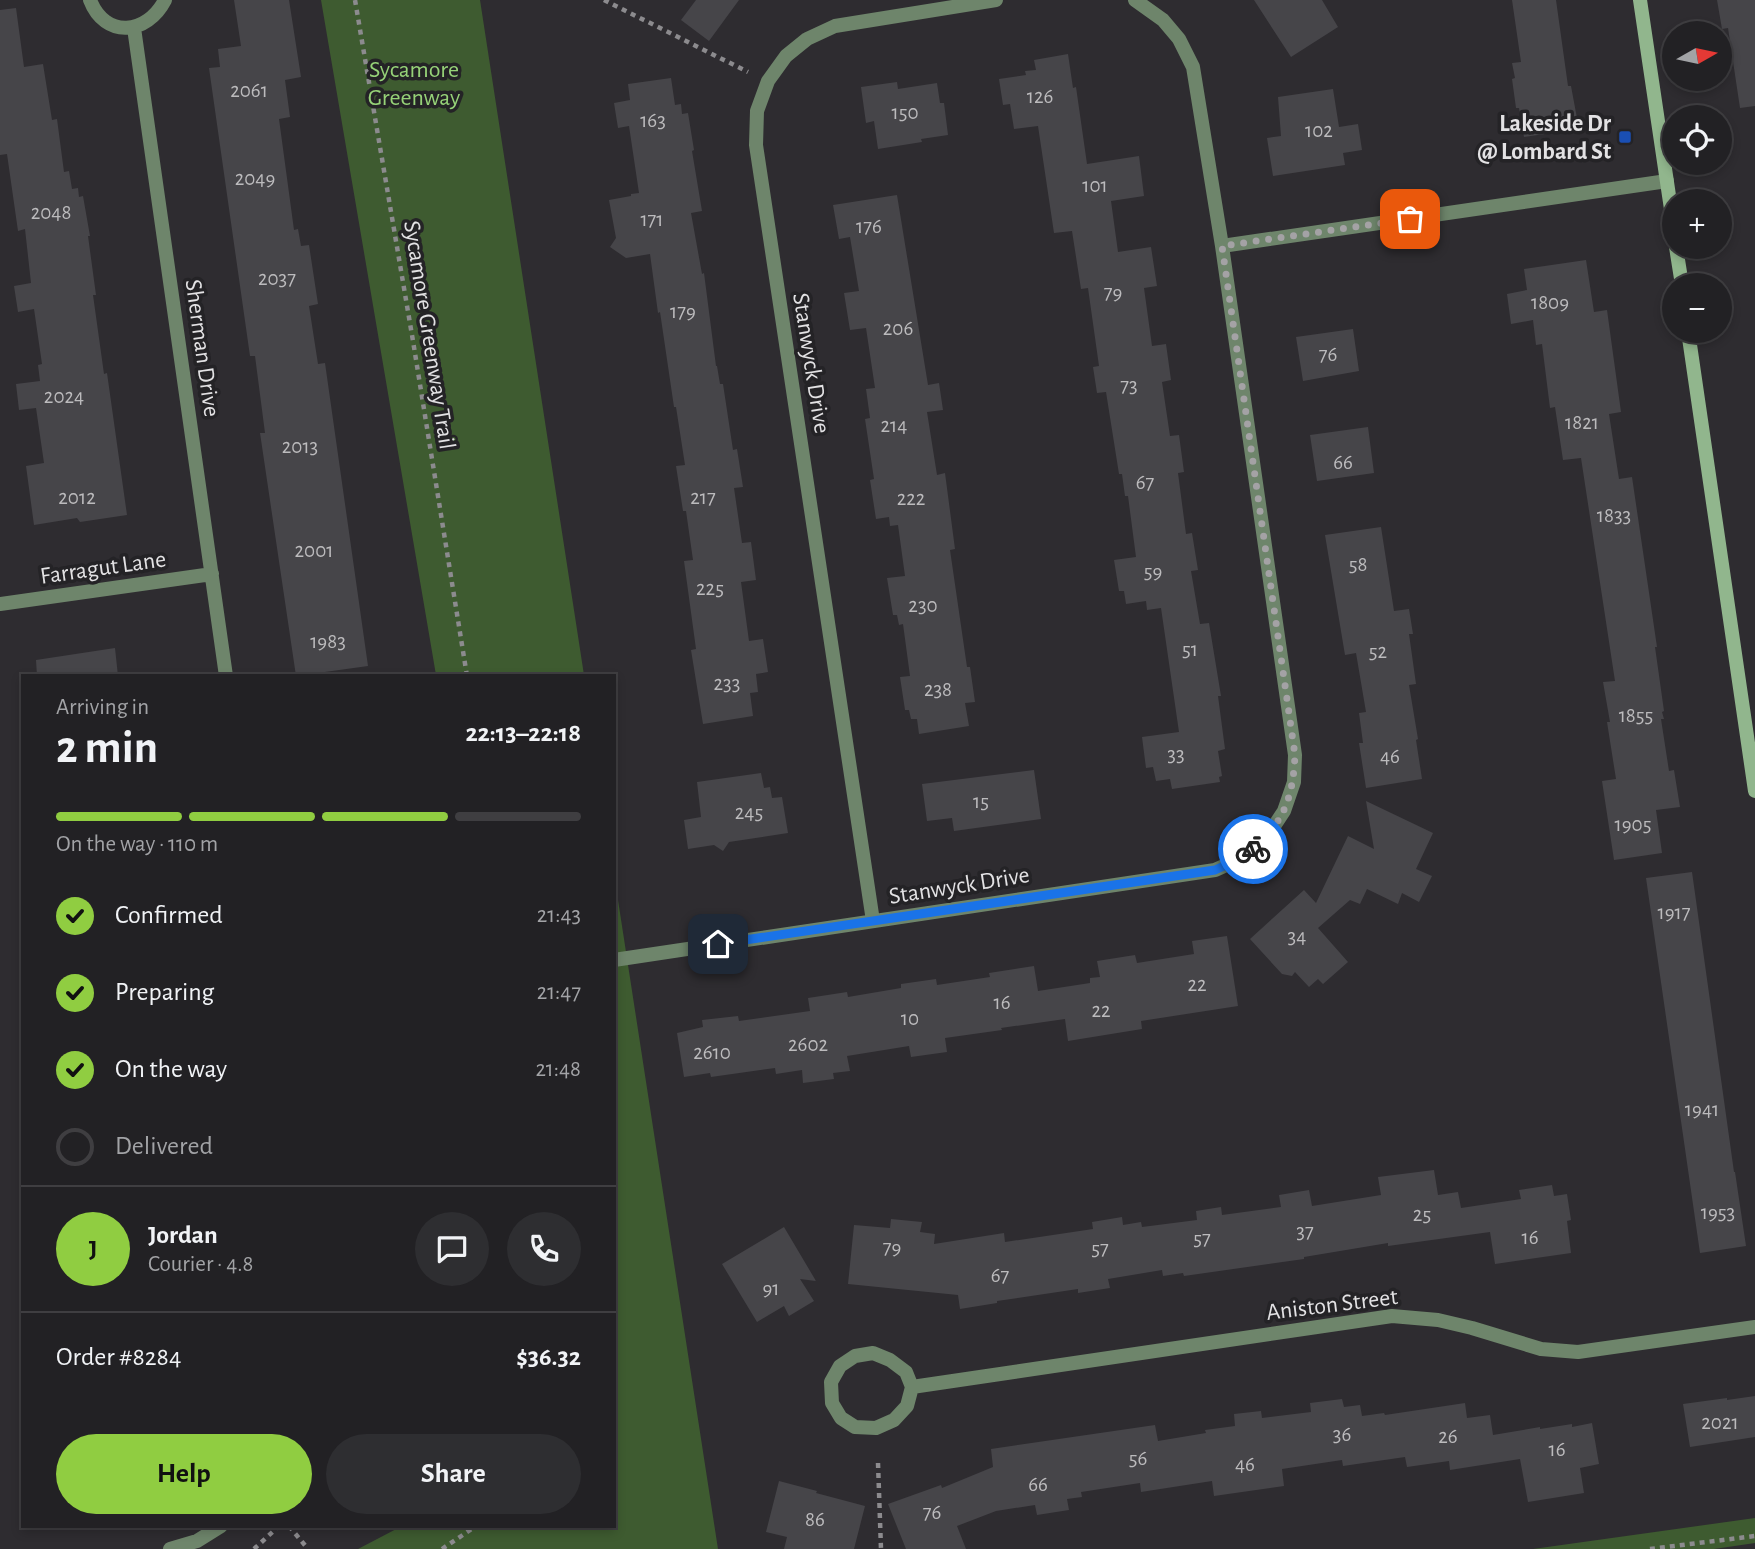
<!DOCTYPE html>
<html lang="en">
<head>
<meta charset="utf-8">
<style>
  body { margin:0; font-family:"Alegreya Sans",sans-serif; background:#2e2e31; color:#f1f3f6; height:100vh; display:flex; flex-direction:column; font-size:26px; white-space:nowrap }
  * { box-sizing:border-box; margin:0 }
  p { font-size:23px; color:#a2a3a6 }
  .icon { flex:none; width:38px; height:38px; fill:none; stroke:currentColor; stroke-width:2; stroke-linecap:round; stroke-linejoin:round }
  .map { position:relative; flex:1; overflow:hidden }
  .sheet { position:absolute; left:21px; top:674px; width:595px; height:854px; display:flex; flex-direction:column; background:#222124; border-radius:0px; box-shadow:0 4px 10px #0003,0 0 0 2px #3f3e41 }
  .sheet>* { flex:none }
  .needle { width:46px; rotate:81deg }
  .fabs { position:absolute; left:1662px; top:21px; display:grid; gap:14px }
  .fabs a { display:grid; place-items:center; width:70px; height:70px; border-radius:50%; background:#222124; box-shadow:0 4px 10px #0003,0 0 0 2px #3f3e41; font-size:35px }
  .pin { position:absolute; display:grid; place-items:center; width:60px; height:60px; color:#fff; margin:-30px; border-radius:14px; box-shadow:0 4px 10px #0006 }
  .courier { position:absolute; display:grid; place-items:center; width:70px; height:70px; margin:-35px; border:5px solid #1a73e8; border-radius:50%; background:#fff; color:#222; box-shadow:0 2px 9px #0007 }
  .headline em { font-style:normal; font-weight:700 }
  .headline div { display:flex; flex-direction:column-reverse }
  .headline { display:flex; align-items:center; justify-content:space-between; height:119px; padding:0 35px }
  h1 { font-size:46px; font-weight:700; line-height:52px }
  .bar { display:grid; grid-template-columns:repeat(4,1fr); gap:10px 7px; align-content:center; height:84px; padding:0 35px }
  .bar i { height:9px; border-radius:5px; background:#3f3e41 }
  .bar .selected { background:#90cd41 }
  .bar p { grid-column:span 4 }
  .line { display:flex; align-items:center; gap:18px; padding:0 35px; border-top:2px solid #3f3e41 }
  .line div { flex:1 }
  .round { display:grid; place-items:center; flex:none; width:74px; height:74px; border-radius:37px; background:#2e2e31 }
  ol { padding:0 35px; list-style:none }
  li { display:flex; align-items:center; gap:21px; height:77px }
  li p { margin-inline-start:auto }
  li .icon { padding:7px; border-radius:50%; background:#90cd41; color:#111; stroke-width:4 }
  li:last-child { color:#a2a3a6 }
  li i { width:38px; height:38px; border:4px solid #3f3e41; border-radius:50% }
  .button { display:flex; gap:14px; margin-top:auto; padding:14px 35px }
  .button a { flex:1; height:80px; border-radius:42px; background:#90cd41; color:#111; font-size:28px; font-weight:700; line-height:80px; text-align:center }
  .button a+a { background:#2e2e31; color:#f1f3f6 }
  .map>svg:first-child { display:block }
</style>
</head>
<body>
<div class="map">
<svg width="1755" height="1549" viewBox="0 0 1755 1549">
  <rect width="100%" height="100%" fill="#2e2c30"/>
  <path fill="#3e5b30" d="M321,0H480L584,675H436Z
    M614,874L718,1549H358L402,1526H614Z
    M1755,1518V1543L1714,1549H1533Z"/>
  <path fill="#464549" d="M234,0H289L301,77L285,80L290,117L279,119L294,230L298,229L301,246L309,245L318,304L309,306L318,364L325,363L368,666L296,676L260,433H265L255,356H250L209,68L220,67L218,49L241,46Z
    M696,0H739L709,41L681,20Z
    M1254,0H1322L1338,27L1291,57Z
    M1512,0H1556L1568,86H1571L1579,129L1524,137L1519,108H1516L1512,79L1515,78L1512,63L1521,62Z
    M1717,0H1755V106L1740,108L1728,28L1722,29Z
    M16,8L24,67L43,64L52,120L57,119L64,172L69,171L72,189L78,188L79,197L83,196L90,236H88L96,295H93L104,374L107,373L127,515L80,522L77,518L34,525L26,466L44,463L36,408L19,410L16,384L40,381L38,365L42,364L34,309L18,312L14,286L31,283L25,229L18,231L7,154L0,155V10Z
    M1068,54L1073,88L1076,87L1087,164L1139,156L1144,196L1111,201L1118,252L1151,247L1157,286L1144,288L1152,346L1166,344L1171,380L1162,382L1170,436L1179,435L1184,472L1178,473L1186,534L1192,533L1198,570L1191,571L1200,624L1209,623L1221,696H1218L1225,749L1218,751L1222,776L1219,777L1220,782L1172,789L1170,779L1156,781L1153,767L1146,768L1142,737L1179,732L1161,608L1147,610L1146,601L1126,604L1124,591H1119L1114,560L1136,557L1128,496H1125L1122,474H1119L1106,392L1097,393L1093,367L1099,366L1088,288L1081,289L1072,231L1054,233L1038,126L1014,129L1010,104L1003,105L999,79L1026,75L1025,71L1036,70L1034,60Z
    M671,78L675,105L681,104L682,114L688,113L694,150L692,151L702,211L691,213L702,274L704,273L716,366H717L720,384H723L733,450L737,449L743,487L734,488L742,543L751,542L756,580L741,582L749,641L763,639L768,672L756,674L758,692L750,693L753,716L703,724L691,650L696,649L684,561L693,560L686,511H683L676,466L685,465L676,407H674L660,312L658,313L650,254L626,258L610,247L616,238L609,200L631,196V194L639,193L629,126L618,128L614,103L630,100L628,84Z
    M897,82L898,89L937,83L940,103H944L948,135L921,139L922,142L878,149L874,121L866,123L861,87Z
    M1333,89L1339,127L1358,124L1362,150L1343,153L1345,165L1273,176L1267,138L1281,136L1278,97Z
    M897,195L928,385L939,383L943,410L927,412L937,475L945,473L955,549L950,550L967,667H970L975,702L965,703L969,726L919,734L917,719H911L909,710H905L900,677L910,676L903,624L899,625L897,615H893L887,578L905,576L898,525L890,526L889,517L876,519L870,480L874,479L865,419L870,418L866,389L875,388L866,328L850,330L844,293L859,291L850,237L839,239L833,205Z
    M1586,260L1594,312L1607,310L1621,412L1609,414L1619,479L1632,477L1657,647H1655L1664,711L1662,712L1664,719H1661L1669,771L1674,770L1680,807L1656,810L1662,853L1614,860L1602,781L1616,779L1607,722H1610L1603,682L1615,681L1581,458L1563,460L1555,407L1550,408L1542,344L1536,345L1533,320L1511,324L1507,294L1527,290L1524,269Z
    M1353,329L1359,371L1303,381L1296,337Z
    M1368,427L1374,473L1317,481L1310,435Z
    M1381,527L1394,611L1409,609L1413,634H1409L1416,684L1409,685L1418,739L1416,740L1422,779L1366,788L1359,743H1363L1359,713L1366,712L1356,653L1345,655L1325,535Z
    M115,648L118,676H37L36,660Z
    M1034,770L1041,819L954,831L952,818L927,821L922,784Z
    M761,773L764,788L770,787L772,798L782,797L788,833L729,842L723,851L714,845L688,849L684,820L701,817L697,782Z
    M1366,801L1433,833L1416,869L1432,876L1419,902L1402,893L1398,904L1367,889L1360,904L1350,900L1318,928L1348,962L1323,984L1318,979L1309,987L1295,972L1292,976L1282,974L1250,939L1304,890L1316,903L1348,836L1374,849Z
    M1692,872L1734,1172H1735L1746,1246L1700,1253L1646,878Z
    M1227,936L1238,1006L1141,1021L1142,1029L1068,1041L1065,1019L1001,1028L1002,1030L945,1038L947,1052L911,1057L909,1046L847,1056L850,1071L833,1073L834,1079L803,1083L802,1070L776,1074L775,1068L711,1077L710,1073L684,1077L677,1033L703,1027L702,1020L738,1016L739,1021L810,1011L808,998L847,992L848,997L901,988V984L936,979L937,985L990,977L989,973L1034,966L1038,991L1090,983V978L1100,977L1097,961L1135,955L1137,963L1194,954L1192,941Z
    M1434,1170L1438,1195L1458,1192L1461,1208L1521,1199L1519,1190L1552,1185L1554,1196L1567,1194L1571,1220L1567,1221L1571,1253L1495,1264L1490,1232L1388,1246V1243L1304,1257V1259L1184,1276L1183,1273L1163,1276L1162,1270L1108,1279L1110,1288L1078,1293V1289L997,1301V1303L960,1309L958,1295L848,1284L854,1225L890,1228L891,1219L922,1222L920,1232L935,1234L934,1244L1004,1233L1005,1242L1093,1229L1092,1222L1122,1217L1123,1225L1141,1222L1142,1227L1197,1220L1196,1211L1221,1207L1222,1215L1281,1207L1279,1195L1309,1190L1312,1206L1381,1195L1378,1177Z
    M784,1227L816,1281L800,1279L814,1301L789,1316L784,1306L757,1322L722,1264Z
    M1755,1396V1437L1690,1447L1683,1404L1727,1398V1400Z
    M1342,1399L1344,1407L1360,1405L1362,1416L1384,1413L1385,1415L1465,1403L1467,1418L1490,1415L1493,1435L1540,1427V1429L1572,1424V1427L1592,1423L1599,1464L1580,1468L1584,1493L1528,1502L1520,1459L1450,1470L1449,1461L1407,1467L1405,1457L1343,1466L1342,1460L1282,1469L1284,1486L1214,1496L1212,1481L1141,1492L1140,1483L1081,1492L1082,1497L1067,1499L1069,1510L1037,1515L1035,1505L996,1511L957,1526L966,1549H906L888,1504L941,1485L942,1488L993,1467L991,1449L1155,1425L1158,1441L1206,1433L1205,1430L1235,1426L1234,1414L1261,1411L1262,1418L1311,1412L1310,1403Z
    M779,1481L817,1491L816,1493L865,1506L854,1549H784L787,1537L766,1532Z"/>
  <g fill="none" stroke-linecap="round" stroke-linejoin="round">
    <path stroke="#8c8b8e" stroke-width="4.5" stroke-dasharray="5 5" stroke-linecap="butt" d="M355,0L413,341L467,676
      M604,0L748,72
      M878,1463L881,1549
      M289,1526L308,1549
      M254,1549L279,1526
      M442,1549L476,1526
      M1650,1549L1755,1536"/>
    <path stroke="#6e856b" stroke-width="14" d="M90,0C105,39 147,35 165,0
      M134,28L226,676
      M1222,246L1667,181
      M0,604L212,574
      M873,921L756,145L757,111L768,81L786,56L807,39L835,26L996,0
      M614,960L1215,870L1244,857L1267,837L1284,811L1294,782L1295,755L1222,246L1193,67L1179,39L1163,20L1135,0
      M873,1353L890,1360L906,1372L912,1387L907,1406L894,1420L876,1428L855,1427L841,1418L832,1403L831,1382L840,1366L855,1356Z
      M912,1387L1392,1316L1438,1320L1472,1328L1541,1349L1578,1352L1755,1327
      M170,1549L197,1541L221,1526"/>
    <path stroke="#91b68d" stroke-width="14" d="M1640,0L1675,236
      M1676,247L1682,285
      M1688,331L1755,791"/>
  </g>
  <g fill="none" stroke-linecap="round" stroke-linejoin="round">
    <path stroke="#a4a2a5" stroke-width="7" stroke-dasharray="0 12.6" d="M1253,849C1285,821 1293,796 1295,755L1222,246L1410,219"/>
    <path stroke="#1a73e8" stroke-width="9" d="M718,944L1215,870L1244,857L1253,849"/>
  </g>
  <rect fill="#1a4fb4" stroke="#242326" stroke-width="2.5" x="1618" y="130" width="14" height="14" rx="3.5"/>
  <g text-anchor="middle" stroke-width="7" stroke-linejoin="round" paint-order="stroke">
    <g font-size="21" fill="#bcbbbd">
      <text x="249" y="97">2061</text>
      <text x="1040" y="103">126</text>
      <text x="905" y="119">150</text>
      <text x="653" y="127">163</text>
      <text x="1319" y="137">102</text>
      <text x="255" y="185">2049</text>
      <text x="1095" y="192">101</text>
      <text x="51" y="219">2048</text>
      <text x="652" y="226">171</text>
      <text x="869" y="233">176</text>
      <text x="277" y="285">2037</text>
      <text x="1113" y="299">79</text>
      <text x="1550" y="309">1809</text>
      <text x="683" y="318">179</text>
      <text x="898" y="335">206</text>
      <text x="1328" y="361">76</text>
      <text x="1129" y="392">73</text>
      <text x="64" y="403">2024</text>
      <text x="1582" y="429">1821</text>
      <text x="894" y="432">214</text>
      <text x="300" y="453">2013</text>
      <text x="1343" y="469">66</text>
      <text x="1145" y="489">67</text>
      <text x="77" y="504">2012</text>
      <text x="703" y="504">217</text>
      <text x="911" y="505">222</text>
      <text x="1614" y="522">1833</text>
      <text x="314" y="557">2001</text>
      <text x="1358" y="571">58</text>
      <text x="1153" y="578">59</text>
      <text x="710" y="595">225</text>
      <text x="923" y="612">230</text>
      <text x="328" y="648">1983</text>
      <text x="1190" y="656">51</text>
      <text x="1378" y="658">52</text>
      <text x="727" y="690">233</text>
      <text x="938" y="696">238</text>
      <text x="1636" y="722">1855</text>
      <text x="1176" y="761">33</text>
      <text x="1390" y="763">46</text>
      <text x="981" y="808">15</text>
      <text x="749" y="819">245</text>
      <text x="1633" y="831">1905</text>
      <text x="1674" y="919">1917</text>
      <text x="1297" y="943">34</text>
      <text x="1197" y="991">22</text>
      <text x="1002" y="1009">16</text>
      <text x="1101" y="1017">22</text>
      <text x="910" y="1025">10</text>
      <text x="808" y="1051">2602</text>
      <text x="712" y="1059">2610</text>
      <text x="1702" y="1116">1941</text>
      <text x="1718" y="1219">1953</text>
      <text x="1422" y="1221">25</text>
      <text x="1305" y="1238">37</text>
      <text x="1530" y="1244">16</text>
      <text x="1202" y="1245">57</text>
      <text x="892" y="1254">79</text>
      <text x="1100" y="1255">57</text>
      <text x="1000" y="1282">67</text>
      <text x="771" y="1295">91</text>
      <text x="1720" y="1429">2021</text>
      <text x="1342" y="1441">36</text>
      <text x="1448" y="1443">26</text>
      <text x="1557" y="1456">16</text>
      <text x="1138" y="1465">56</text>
      <text x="1245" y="1471">46</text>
      <text x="1038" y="1491">66</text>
      <text x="932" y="1519">76</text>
      <text x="815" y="1526">86</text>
    </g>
    <g font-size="24" fill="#96d278" stroke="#242326">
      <text x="414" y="77">Sycamore<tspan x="414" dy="28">Greenway</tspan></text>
    </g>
    <g font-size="24" font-weight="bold" fill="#e3e2e4" stroke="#242326" text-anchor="end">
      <text x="1611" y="131">Lakeside Dr<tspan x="1611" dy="28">@ Lombard St</tspan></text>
    </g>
    <g font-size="24" fill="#e3e2e4" stroke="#242326">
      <text transform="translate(430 335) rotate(81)" y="8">Sycamore Greenway Trail</text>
      <text transform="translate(203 348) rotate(82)" y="8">Sherman Drive</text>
      <text transform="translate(812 363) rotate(81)" y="8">Stanwyck Drive</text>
      <text transform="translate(103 567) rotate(-8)" y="8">Farragut Lane</text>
      <text transform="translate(959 885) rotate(-9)" y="8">Stanwyck Drive</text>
      <text transform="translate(1332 1304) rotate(-7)" y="8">Aniston Street</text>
    </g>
  </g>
</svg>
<div class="fabs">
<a><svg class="needle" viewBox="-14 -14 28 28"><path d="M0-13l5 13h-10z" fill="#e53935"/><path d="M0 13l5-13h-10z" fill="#a2a3a6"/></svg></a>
<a><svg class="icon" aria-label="locate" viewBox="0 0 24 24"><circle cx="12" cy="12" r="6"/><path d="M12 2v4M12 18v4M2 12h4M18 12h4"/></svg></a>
<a>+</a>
<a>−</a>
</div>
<div class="pin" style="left:1410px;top:219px;background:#ea580c"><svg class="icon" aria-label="bag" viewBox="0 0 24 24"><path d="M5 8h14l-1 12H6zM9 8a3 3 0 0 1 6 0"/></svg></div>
<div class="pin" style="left:718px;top:944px;background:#1f2937"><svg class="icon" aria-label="home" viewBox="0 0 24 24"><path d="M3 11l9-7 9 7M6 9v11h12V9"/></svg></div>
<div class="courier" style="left:1253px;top:849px"><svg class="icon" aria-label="bike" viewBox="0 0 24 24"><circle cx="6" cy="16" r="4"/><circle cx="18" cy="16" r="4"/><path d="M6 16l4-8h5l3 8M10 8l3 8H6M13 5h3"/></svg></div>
<section class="sheet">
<div class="headline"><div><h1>2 min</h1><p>Arriving in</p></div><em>22:13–22:18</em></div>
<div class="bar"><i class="selected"></i><i class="selected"></i><i class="selected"></i><i></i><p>On the way · 110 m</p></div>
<ol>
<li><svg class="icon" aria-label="check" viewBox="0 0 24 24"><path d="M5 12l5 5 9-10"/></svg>Confirmed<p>21:43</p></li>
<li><svg class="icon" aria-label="check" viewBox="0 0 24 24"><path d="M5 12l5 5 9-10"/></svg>Preparing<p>21:47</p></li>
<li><svg class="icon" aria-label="check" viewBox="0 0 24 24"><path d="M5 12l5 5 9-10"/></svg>On the way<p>21:48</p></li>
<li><i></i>Delivered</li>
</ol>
<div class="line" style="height:126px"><b class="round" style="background:#90cd41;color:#111">J</b><div><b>Jordan</b><p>Courier · 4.8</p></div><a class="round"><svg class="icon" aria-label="chat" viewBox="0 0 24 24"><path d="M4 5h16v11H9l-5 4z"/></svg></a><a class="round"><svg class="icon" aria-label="phone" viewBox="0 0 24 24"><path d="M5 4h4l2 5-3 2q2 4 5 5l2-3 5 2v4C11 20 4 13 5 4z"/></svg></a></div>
<div class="line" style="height:91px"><div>Order #8284</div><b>$36.32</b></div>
<div class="button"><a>Help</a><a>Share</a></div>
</section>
</div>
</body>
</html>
